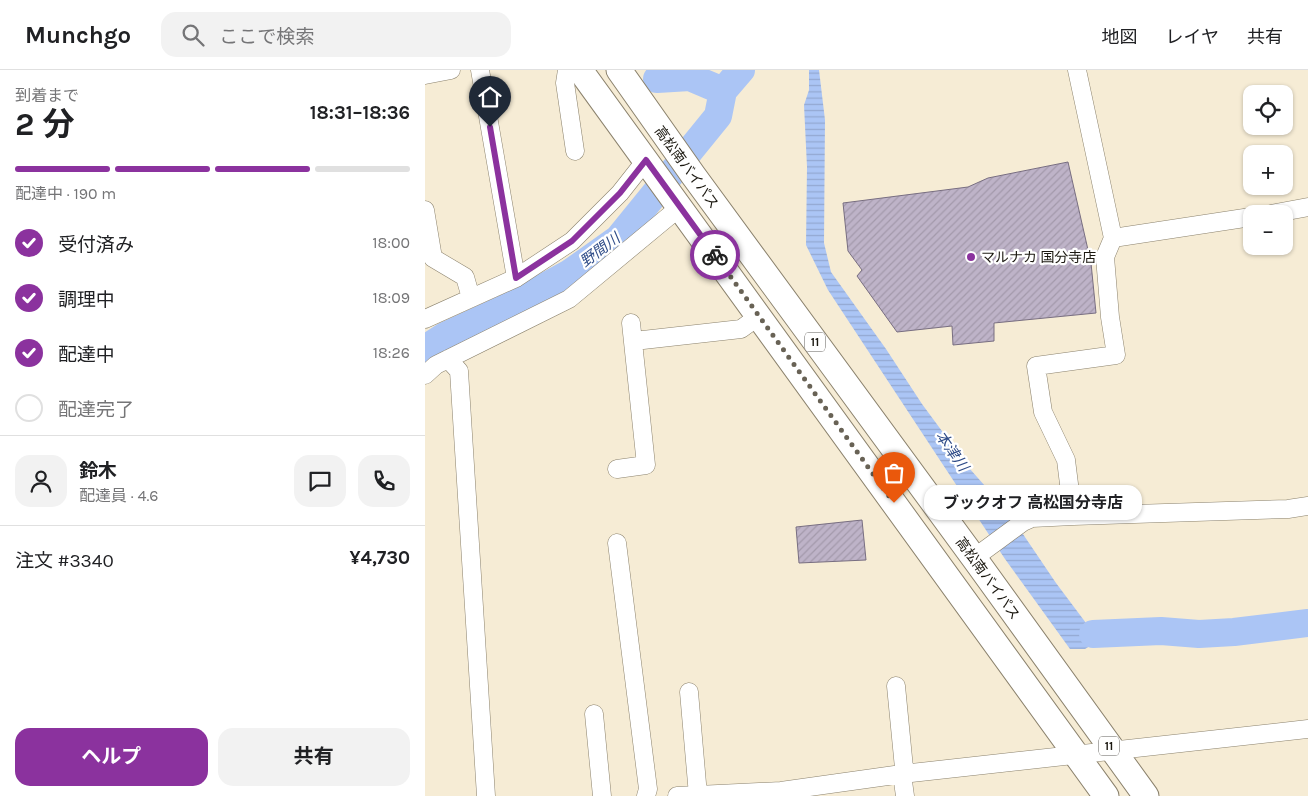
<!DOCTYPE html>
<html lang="ja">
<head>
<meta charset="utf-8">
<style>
  body { margin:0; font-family:Karla,"Noto Sans JP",sans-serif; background:#f2f2f2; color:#202124; height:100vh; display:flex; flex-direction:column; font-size:19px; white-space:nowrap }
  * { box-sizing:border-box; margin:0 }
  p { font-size:16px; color:#757577 }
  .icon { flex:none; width:28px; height:28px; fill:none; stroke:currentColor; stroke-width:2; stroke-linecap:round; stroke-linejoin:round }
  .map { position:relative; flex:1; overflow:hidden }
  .drawer { display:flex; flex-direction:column; background:#fff; width:425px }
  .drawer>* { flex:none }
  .fabs { position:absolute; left:818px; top:15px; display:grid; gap:10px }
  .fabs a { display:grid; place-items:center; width:50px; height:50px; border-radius:10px; background:#fff; box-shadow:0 1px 4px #0004; font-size:25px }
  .pin { position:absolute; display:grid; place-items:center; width:42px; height:42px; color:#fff; margin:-51px -21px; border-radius:50% 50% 50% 0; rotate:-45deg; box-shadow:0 0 5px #0007 }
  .pin .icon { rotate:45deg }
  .courier { position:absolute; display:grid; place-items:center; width:50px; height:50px; margin:-25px; border:4px solid #8b329e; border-radius:50%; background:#fff; color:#222; box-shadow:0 1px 6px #0007 }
  .bubble { position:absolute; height:35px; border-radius:15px; background:#fff; box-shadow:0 1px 4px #0004; font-size:16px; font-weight:700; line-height:35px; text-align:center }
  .summary em { font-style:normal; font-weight:700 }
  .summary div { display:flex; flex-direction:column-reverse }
  .summary { display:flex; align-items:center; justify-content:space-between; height:85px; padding:0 15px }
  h1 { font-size:32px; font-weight:700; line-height:38px }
  .bar { display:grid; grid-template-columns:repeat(4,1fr); gap:8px 5px; align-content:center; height:60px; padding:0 15px }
  .bar i { height:6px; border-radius:4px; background:#e0e0e0 }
  .bar .selected { background:#8b329e }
  .bar p { grid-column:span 4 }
  .line { display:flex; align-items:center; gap:12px; padding:0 15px; border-top:1px solid #e0e0e0 }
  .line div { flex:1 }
  .round { display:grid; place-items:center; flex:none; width:52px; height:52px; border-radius:15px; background:#f2f2f2 }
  ol { padding:0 15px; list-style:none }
  li { display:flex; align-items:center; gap:15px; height:55px }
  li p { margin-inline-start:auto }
  li .icon { padding:5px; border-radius:50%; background:#8b329e; color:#fff; stroke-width:4 }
  li:last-child { color:#757577 }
  li i { width:28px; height:28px; border:2px solid #e0e0e0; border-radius:50% }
  .cta { display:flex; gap:10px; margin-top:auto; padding:10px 15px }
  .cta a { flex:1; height:58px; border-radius:15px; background:#8b329e; color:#fff; font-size:20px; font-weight:700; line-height:58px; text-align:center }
  .cta a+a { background:#f2f2f2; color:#202124 }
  header { display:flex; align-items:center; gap:30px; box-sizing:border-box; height:70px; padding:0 25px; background:#fff; border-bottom:1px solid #e0e0e0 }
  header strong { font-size:24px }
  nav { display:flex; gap:28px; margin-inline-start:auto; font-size:18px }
  .search { width:350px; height:45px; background:#f2f2f2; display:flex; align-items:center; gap:12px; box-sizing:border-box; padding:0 18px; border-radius:15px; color:#757577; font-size:19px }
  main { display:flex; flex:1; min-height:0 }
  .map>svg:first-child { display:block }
</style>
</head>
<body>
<header>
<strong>Munchgo</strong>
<div class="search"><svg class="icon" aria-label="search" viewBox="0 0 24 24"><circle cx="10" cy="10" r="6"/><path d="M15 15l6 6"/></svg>ここで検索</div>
<nav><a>地図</a><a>レイヤ</a><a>共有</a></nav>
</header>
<main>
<section class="drawer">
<div class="summary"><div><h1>2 分</h1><p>到着まで</p></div><em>18:31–18:36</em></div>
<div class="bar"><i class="selected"></i><i class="selected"></i><i class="selected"></i><i></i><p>配達中 · 190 m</p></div>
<ol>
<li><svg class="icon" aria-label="check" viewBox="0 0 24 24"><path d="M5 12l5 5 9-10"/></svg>受付済み<p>18:00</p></li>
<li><svg class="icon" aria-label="check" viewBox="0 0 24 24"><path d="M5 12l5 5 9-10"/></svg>調理中<p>18:09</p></li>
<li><svg class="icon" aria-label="check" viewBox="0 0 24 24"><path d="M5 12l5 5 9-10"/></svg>配達中<p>18:26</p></li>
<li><i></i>配達完了</li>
</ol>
<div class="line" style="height:90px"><a class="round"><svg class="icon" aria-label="person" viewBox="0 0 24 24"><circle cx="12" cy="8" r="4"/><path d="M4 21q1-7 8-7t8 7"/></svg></a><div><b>鈴木</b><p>配達員 · 4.6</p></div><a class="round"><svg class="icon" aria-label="chat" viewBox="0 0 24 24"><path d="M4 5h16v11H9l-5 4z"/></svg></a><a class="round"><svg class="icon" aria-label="phone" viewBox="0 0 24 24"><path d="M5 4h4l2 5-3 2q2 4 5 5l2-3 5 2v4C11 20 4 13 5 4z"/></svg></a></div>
<div class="line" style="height:65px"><div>注文 #3340</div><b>¥4,730</b></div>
<div class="cta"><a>ヘルプ</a><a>共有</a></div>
</section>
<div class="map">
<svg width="883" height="726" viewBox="0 0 883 726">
  <defs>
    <pattern id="water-rules" width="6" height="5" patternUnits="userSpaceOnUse" patternTransform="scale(1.25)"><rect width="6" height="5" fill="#abc5f5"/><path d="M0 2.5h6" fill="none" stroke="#93a8d1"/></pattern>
    <pattern id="building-hatch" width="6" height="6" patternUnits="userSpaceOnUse" patternTransform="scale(1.25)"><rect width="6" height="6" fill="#beb3c8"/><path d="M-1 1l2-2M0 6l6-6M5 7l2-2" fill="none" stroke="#a399ab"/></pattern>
  </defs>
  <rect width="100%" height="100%" fill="#f6ecd5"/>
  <path fill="url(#water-rules)" d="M384,0H394L400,50L399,173L406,202L461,279L497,334L545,399L583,442L631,513L661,553L669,557L704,556L706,567L670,573L660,579H645L580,489L403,220L381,175L382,97L379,35L384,20Z"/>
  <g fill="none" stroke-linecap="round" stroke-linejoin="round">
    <path stroke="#abc5f5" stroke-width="28" d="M232,9L265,7L298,21
      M0,279L20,266L85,236L145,203L193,169L293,46L298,21L316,0
      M668,564L736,561L774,564L809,562L883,553"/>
  </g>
  <path fill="url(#building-hatch)" stroke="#786e81" d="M643,92L666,193L671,243L569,253V271L528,275L527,256L472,262L432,206L437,200L423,181L418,133L543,117L563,108Z
    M437,450L441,490L374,493L371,457Z"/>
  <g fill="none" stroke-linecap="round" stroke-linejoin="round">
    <g stroke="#8b826d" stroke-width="19">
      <path id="minor" d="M55,0L91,208
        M142,0L140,13L150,81
        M652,0L688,168
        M0,5L26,0
        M0,140L8,188L40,207L46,228
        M846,144L883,137
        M0,249L91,208L147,171L195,123L221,90
        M209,271L316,259L334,246
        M23,289L34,301L61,726
        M0,305L11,295L144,229L255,137
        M192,399L221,395L206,253
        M648,446L641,390L618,342L611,296L691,285L685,247L680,187L688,168L826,147
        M192,473L223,719L221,726
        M549,488L598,452L607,448L648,446L863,439L883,436
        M471,616L479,698L477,704L480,726
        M264,622L273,725
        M169,644L177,726
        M252,726L356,721L477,704L883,659"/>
    </g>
    <g stroke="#8b826d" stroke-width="27">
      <path id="highway" d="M155,0L681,726
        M194,0L268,105L549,488L721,726"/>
    </g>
    <use href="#minor" stroke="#fff" stroke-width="18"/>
    <use href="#highway" stroke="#fff" stroke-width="25"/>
  </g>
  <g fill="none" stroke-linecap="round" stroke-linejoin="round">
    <path stroke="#686255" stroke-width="5" stroke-dasharray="0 9" d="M290,185L469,433"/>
    <path stroke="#8b329e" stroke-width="6" d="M65,57L91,208L147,171L195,123L221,90L290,185"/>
  </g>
  <circle fill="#8b329e" stroke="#fff" stroke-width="2" cx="546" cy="187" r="5"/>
  <g text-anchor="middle" stroke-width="4.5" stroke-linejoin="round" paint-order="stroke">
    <g fill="#fff" stroke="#5f5d58" stroke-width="1">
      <rect x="380" y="262.5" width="20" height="19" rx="4"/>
      <rect x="674" y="666.5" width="20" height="19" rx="4"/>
    </g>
    <g font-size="12" font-weight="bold" fill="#1b1810">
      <text x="390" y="276">11</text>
      <text x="684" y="680">11</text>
    </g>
    <g font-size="14" fill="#1b1810" stroke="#fff">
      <text transform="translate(262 97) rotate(54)" y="5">高松南バイパス</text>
      <text transform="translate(563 508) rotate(54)" y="5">高松南バイパス</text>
    </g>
    <g font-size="14" fill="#1b1810" stroke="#fff" text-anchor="start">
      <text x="556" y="192">マルナカ 国分寺店</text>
    </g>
    <g font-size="15" font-style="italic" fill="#2f4c88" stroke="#fff">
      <text transform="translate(175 180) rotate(-37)" y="5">野間川</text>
      <text transform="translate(527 381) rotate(55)" y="5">本津川</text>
    </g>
  </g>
</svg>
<div class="fabs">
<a><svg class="icon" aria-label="locate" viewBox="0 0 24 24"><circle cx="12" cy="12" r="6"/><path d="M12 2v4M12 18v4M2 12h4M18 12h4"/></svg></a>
<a>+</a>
<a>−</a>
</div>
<div class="pin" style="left:469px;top:433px;background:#ea580c"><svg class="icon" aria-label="bag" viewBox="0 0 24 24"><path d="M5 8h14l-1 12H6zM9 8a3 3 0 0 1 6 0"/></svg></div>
<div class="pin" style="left:65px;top:57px;background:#1f2937"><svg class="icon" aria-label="home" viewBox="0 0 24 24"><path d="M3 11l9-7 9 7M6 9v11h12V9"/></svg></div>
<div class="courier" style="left:290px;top:185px"><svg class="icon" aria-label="bike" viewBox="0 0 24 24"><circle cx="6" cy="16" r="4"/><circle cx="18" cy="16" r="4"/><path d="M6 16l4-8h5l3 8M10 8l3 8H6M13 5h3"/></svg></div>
<div class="bubble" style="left:499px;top:415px;width:218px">ブックオフ 高松国分寺店</div>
</div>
</main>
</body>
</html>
